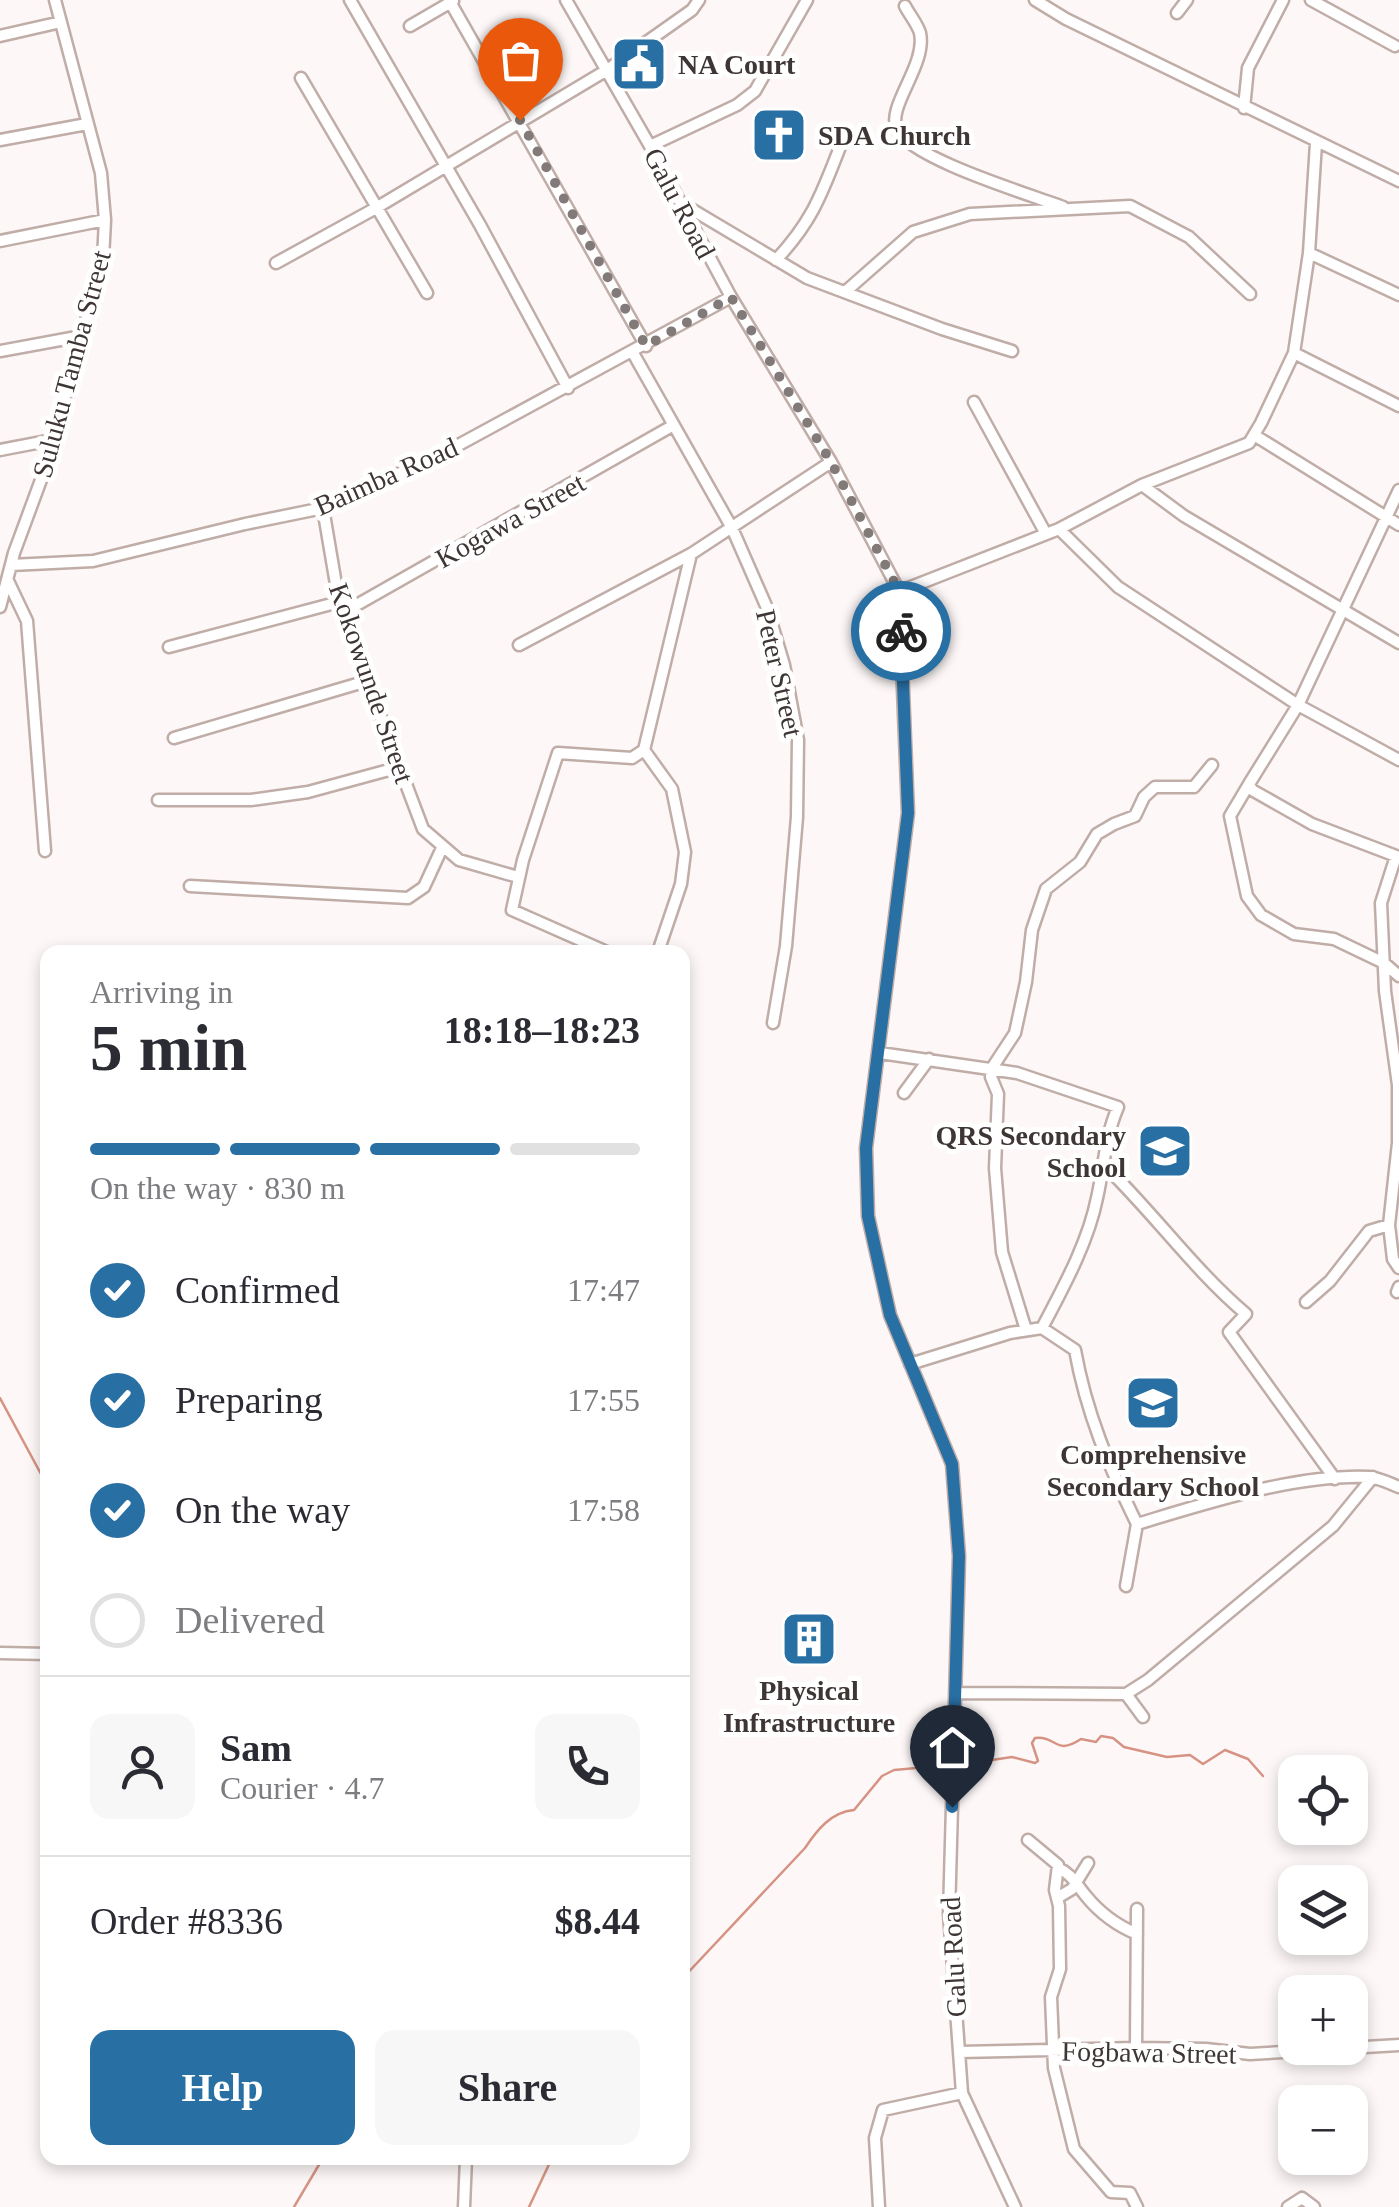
<!DOCTYPE html>
<html lang="en">
<head>
<meta charset="utf-8">
<style>
  body { margin:0; font-family:"Times New Roman",serif; background:#f7f7f7; color:#2b2b33; height:100vh; display:flex; flex-direction:column; font-size:38px; white-space:nowrap }
  * { box-sizing:border-box; margin:0 }
  p { font-size:32px; color:#7c7c81 }
  .icon { flex:none; width:55px; height:55px; fill:none; stroke:currentColor; stroke-width:2; stroke-linecap:round; stroke-linejoin:round }
  .map { position:relative; flex:1; overflow:hidden }
  .panel { position:absolute; left:40px; top:945px; width:650px; height:1220px; display:flex; flex-direction:column; background:#fff; border-radius:20px; box-shadow:0 5px 15px #0003 }
  .panel>* { flex:none }
  .fabs { position:absolute; left:1278px; top:1755px; display:grid; gap:20px }
  .fabs a { display:grid; place-items:center; width:90px; height:90px; border-radius:20px; background:#fff; box-shadow:0 5px 15px #0003; font-size:50px }
  .pin { position:absolute; display:grid; place-items:center; width:85px; height:85px; color:#fff; margin:-102px -42px; border-radius:50% 50% 50% 0; rotate:-45deg; box-shadow:0 0 10px #0007 }
  .pin .icon { rotate:45deg }
  .courier { position:absolute; display:grid; place-items:center; width:100px; height:100px; margin:-50px; border:8px solid #286fa3; border-radius:50%; background:#fff; color:#222; box-shadow:0 2px 12px #0007 }
  .summary em { font-style:normal; font-weight:700 }
  .summary div { display:flex; flex-direction:column-reverse }
  .summary { display:flex; align-items:center; justify-content:space-between; height:170px; padding:0 50px }
  h1 { font-size:65px; font-weight:700; line-height:75px }
  .bar { display:grid; grid-template-columns:repeat(4,1fr); gap:15px 10px; align-content:center; height:120px; padding:0 50px }
  .bar i { height:12px; border-radius:8px; background:#e1e1e2 }
  .bar .active { background:#286fa3 }
  .bar p { grid-column:span 4 }
  .line { display:flex; align-items:center; gap:25px; padding:0 50px; border-top:2px solid #e1e1e2 }
  .line div { flex:1 }
  .round { display:grid; place-items:center; flex:none; width:105px; height:105px; border-radius:20px; background:#f7f7f7 }
  ol { padding:0 50px; list-style:none }
  li { display:flex; align-items:center; gap:30px; height:110px }
  li p { margin-inline-start:auto }
  li .icon { padding:10px; border-radius:50%; background:#286fa3; color:#fff; stroke-width:4 }
  li:last-child { color:#7c7c81 }
  li i { width:55px; height:55px; border:5px solid #e1e1e2; border-radius:50% }
  .cta { display:flex; gap:20px; margin-top:auto; padding:20px 50px }
  .cta a { flex:1; height:115px; border-radius:20px; background:#286fa3; color:#fff; font-size:40px; font-weight:700; line-height:115px; text-align:center }
  .cta a+a { background:#f7f7f7; color:#2b2b33 }
  .map>svg:first-child { display:block }
</style>
</head>
<body>
<div class="map">
<svg width="1399" height="2207" viewBox="0 0 1399 2207">
  <rect width="100%" height="100%" fill="#fdf8f7"/>
  <g fill="none" stroke-linecap="round" stroke-linejoin="round">
    <path stroke="#d69383" stroke-width="2.5" d="M0,1398L48,1487
      M958,1765L1012,1757L1035,1763L1038,1761L1032,1743L1035,1738C1058,1736 1055,1756 1081,1739L1096,1742L1101,1736L1113,1738L1124,1747L1167,1757L1190,1755L1203,1764L1225,1750L1248,1759L1263,1776
      M682,1979L805,1848C817,1830 831,1812 854,1810L882,1776L894,1770L950,1765
      M294,2207L323,2158
      M529,2207L552,2158"/>
    <g stroke="#c0ada8" stroke-width="15">
      <path id="street" d="M350,0L480,225L568,388
        M449,0L646,346
        M566,0L650,146L731,297L831,462L899,591L908,813L866,1148L868,1216L890,1315L952,1464L959,1556L949,1914L962,2093L1015,2207
        M1035,0L1066,19L1399,181
        M1311,0L1395,46
        M905,6C909,14 918,25 920,33C927,65 886,107 897,129C911,159 1029,194 1063,207
        M1177,13L1187,0
        M410,26L453,1
        M0,36L61,22
        M301,78L427,293
        M1244,108L1248,68L1283,0
        M0,140L87,124
        M650,146L737,105L755,91L807,0
        M681,203L807,278L942,329L1012,351
        M0,241L105,220
        M1309,253L1399,295
        M776,260C816,217 823,189 844,137
        M276,263L376,208L607,70L692,10L699,0
        M845,292L913,232L970,214L1130,206L1189,237L1250,294
        M0,351L82,336
        M633,353L732,528L767,608L784,665L798,740L797,817L786,946L773,1023
        M1294,353L1399,406
        M974,402L1046,534
        M1254,435L1399,525
        M0,450L52,440
        M1142,485L1184,516L1399,643
        M323,508L339,602L346,611L367,681L423,829L459,860L518,877
        M1059,529L1118,587L1298,705L1399,490
        M11,565L93,561L245,524L323,508L440,455L731,297
        M8,581L27,621L45,851
        M898,592L1059,529L1142,485L1249,443L1261,423L1294,353L1309,253L1316,143
        M0,607L14,553L45,469L103,259L105,220L101,173L55,0
        M346,611L672,426
        M519,645L691,554L831,462
        M169,647L339,602
        M174,738L367,681
        M1249,784L1230,816L1247,896L1261,915L1294,934L1334,939L1384,963L1399,976
        M158,800H251L308,792L400,767
        M190,886L408,898L424,887L442,848
        M607,952L512,910L523,860L558,753L632,758L644,750
        M658,952L681,884L685,852L672,789L644,750L691,554
        M880,1053L1017,1073L1118,1107C1105,1137 1104,1167 1097,1198C1088,1243 1063,1288 1042,1328
        M904,1093L929,1059
        M1103,1164C1153,1212 1193,1269 1246,1314L1229,1332L1335,1479
        M1389,1225L1393,1259L1399,1268
        M1397,1292L1399,1287
        M1306,1302L1330,1281L1369,1231L1389,1225L1398,1143V1085L1385,991L1381,903L1396,856L1312,824L1252,790L1249,784L1298,705L1399,760
        M1026,1330L1002,1252L995,1168L998,1094L991,1077L992,1068L1015,1033L1026,982L1032,930L1046,889L1080,862L1097,834L1114,824L1135,816L1144,797L1155,787H1194L1212,765
        M910,1364L1010,1333L1042,1328L1075,1350C1086,1412 1109,1467 1137,1524
        M1137,1524C1207,1503 1295,1474 1369,1477C1379,1478 1389,1483 1399,1487
        M1126,1586L1137,1524
        M0,1653L48,1654
        M955,1693L1126,1694L1148,1680L1333,1526L1373,1477
        M1126,1694L1143,1717
        M1028,1840L1058,1865L1055,1890L1059,1906L1060,1969L1051,1997L1054,2068L1074,2149L1111,2192L1130,2193L1137,2207
        M1058,1868C1072,1874 1076,1884 1086,1896C1099,1912 1118,1926 1137,1934
        M1057,1898L1072,1889L1088,1863
        M1136,2048L1137,1909
        M959,2052L1136,2048L1206,2049L1250,2054L1399,2045
        M464,2207L466,2158
        M879,2207L875,2138L883,2110L962,2093
        M1288,2207L1302,2198L1314,2207"/>
    </g>
    <use href="#street" stroke="#fff" stroke-width="10"/>
  </g>
  <g fill="none" stroke-linecap="round" stroke-linejoin="round">
    <path stroke="#817a78" stroke-width="10" stroke-dasharray="0 18" d="M520,120L646,346L731,297L831,462L899,591L901,631"/>
    <path stroke="#286fa3" stroke-width="12" d="M901,631L908,813L866,1148L868,1216L890,1315L952,1464L959,1556L952,1807"/>
  </g>
  <defs>
    <g id="civic-square" transform="scale(2.875)"><rect x="-9" y="-9" width="18" height="18" rx="4" fill="#286fa3" stroke="#fff"/><path d="M-.6-6.5H3V-4.5H.6V-3L4-1V1h2V6H-6V1h2V-1L-.6-3ZM-1.2 2.5V6h2.4V2.5Z" fill="#fff"/></g>
    <g id="church-square" transform="scale(2.875)"><rect x="-9" y="-9" width="18" height="18" rx="4" fill="#286fa3" stroke="#fff"/><path d="M-1.2-6h2.4v3.5h3.3v2.4h-3.3V6h-2.4V-.1h-3.3v-2.4h3.3Z" fill="#fff"/></g>
    <g id="school-square" transform="scale(2.875)"><rect x="-9" y="-9" width="18" height="18" rx="4" fill="#286fa3" stroke="#fff"/><path d="M0-5L7-2L0 1L-7-2ZM-4 1L0 2.5L4 1V4Q0 6-4 4Z" fill="#fff"/></g>
    <g id="building-square" transform="scale(2.875)"><rect x="-9" y="-9" width="18" height="18" rx="4" fill="#286fa3" stroke="#fff"/><path d="M-4-6H4V6H1V3H-1V6H-4ZM-2.5-4.3h1.7v1.8h-1.7ZM.8-4.3h1.7v1.8H.8ZM-2.5-1h1.7V.8h-1.7ZM.8-1h1.7V.8H.8Z" fill="#fff"/></g>
  </defs>
  <g fill-rule="evenodd">
    <use href="#civic-square" x="639" y="64"/>
    <use href="#church-square" x="779" y="135"/>
    <use href="#school-square" x="1165" y="1151"/>
    <use href="#school-square" x="1153" y="1403"/>
    <use href="#building-square" x="809" y="1639"/>
  </g>
  <g text-anchor="middle" stroke-width="10" stroke-linejoin="round" paint-order="stroke">
    <g font-size="28" font-weight="bold" fill="#3e3634" stroke="#fff" text-anchor="start">
      <text x="678" y="74">NA Court</text>
      <text x="818" y="145">SDA Church</text>
      <text x="1126" y="1145" text-anchor="end">QRS Secondary<tspan x="1126" dy="32">School</tspan></text>
      <text x="1153" y="1464" text-anchor="middle">Comprehensive<tspan x="1153" dy="32">Secondary School</tspan></text>
      <text x="809" y="1700" text-anchor="middle">Physical<tspan x="809" dy="32">Infrastructure</tspan></text>
    </g>
    <g font-size="28" fill="#3e3634" stroke="#fff">
      <text transform="translate(680 203) rotate(62)" y="10">Galu Road</text>
      <text transform="translate(71 364) rotate(-75)" y="10">Suluku Tamba Street</text>
      <text transform="translate(386 476) rotate(-24)" y="10">Baimba Road</text>
      <text transform="translate(510 520) rotate(-29)" y="10">Kogawa Street</text>
      <text transform="translate(780 673) rotate(77)" y="10">Peter Street</text>
      <text transform="translate(372 683) rotate(71)" y="10">Kokowunde Street</text>
      <text transform="translate(953 1957) rotate(-93)" y="10">Galu Road</text>
      <text transform="translate(1149 2052) rotate(1)" y="10">Fogbawa Street</text>
    </g>
  </g>
</svg>
<div class="fabs">
<a><svg class="icon" aria-label="locate" viewBox="0 0 24 24"><circle cx="12" cy="12" r="6"/><path d="M12 2v4M12 18v4M2 12h4M18 12h4"/></svg></a>
<a><svg class="icon" aria-label="layers" viewBox="0 0 24 24"><path d="M12 4l9 5-9 5-9-5zM3 14l9 5 9-5"/></svg></a>
<a>+</a>
<a>−</a>
</div>
<div class="pin" style="left:520px;top:120px;background:#ea580c"><svg class="icon" aria-label="bag" viewBox="0 0 24 24"><path d="M5 8h14l-1 12H6zM9 8a3 3 0 0 1 6 0"/></svg></div>
<div class="pin" style="left:952px;top:1807px;background:#1f2937"><svg class="icon" aria-label="home" viewBox="0 0 24 24"><path d="M3 11l9-7 9 7M6 9v11h12V9"/></svg></div>
<div class="courier" style="left:901px;top:631px"><svg class="icon" aria-label="bike" viewBox="0 0 24 24"><circle cx="6" cy="16" r="4"/><circle cx="18" cy="16" r="4"/><path d="M6 16l4-8h5l3 8M10 8l3 8H6M13 5h3"/></svg></div>
<section class="panel">
<div class="summary"><div><h1>5 min</h1><p>Arriving in</p></div><em>18:18–18:23</em></div>
<div class="bar"><i class="active"></i><i class="active"></i><i class="active"></i><i></i><p>On the way · 830 m</p></div>
<ol>
<li><svg class="icon" aria-label="check" viewBox="0 0 24 24"><path d="M5 12l5 5 9-10"/></svg>Confirmed<p>17:47</p></li>
<li><svg class="icon" aria-label="check" viewBox="0 0 24 24"><path d="M5 12l5 5 9-10"/></svg>Preparing<p>17:55</p></li>
<li><svg class="icon" aria-label="check" viewBox="0 0 24 24"><path d="M5 12l5 5 9-10"/></svg>On the way<p>17:58</p></li>
<li><i></i>Delivered</li>
</ol>
<div class="line" style="height:180px"><a class="round"><svg class="icon" aria-label="person" viewBox="0 0 24 24"><circle cx="12" cy="8" r="4"/><path d="M4 21q1-7 8-7t8 7"/></svg></a><div><b>Sam</b><p>Courier · 4.7</p></div><a class="round"><svg class="icon" aria-label="phone" viewBox="0 0 24 24"><path d="M5 4h4l2 5-3 2q2 4 5 5l2-3 5 2v4C11 20 4 13 5 4z"/></svg></a></div>
<div class="line" style="height:130px"><div>Order #8336</div><b>$8.44</b></div>
<div class="cta"><a>Help</a><a>Share</a></div>
</section>
</div>
</body>
</html>
